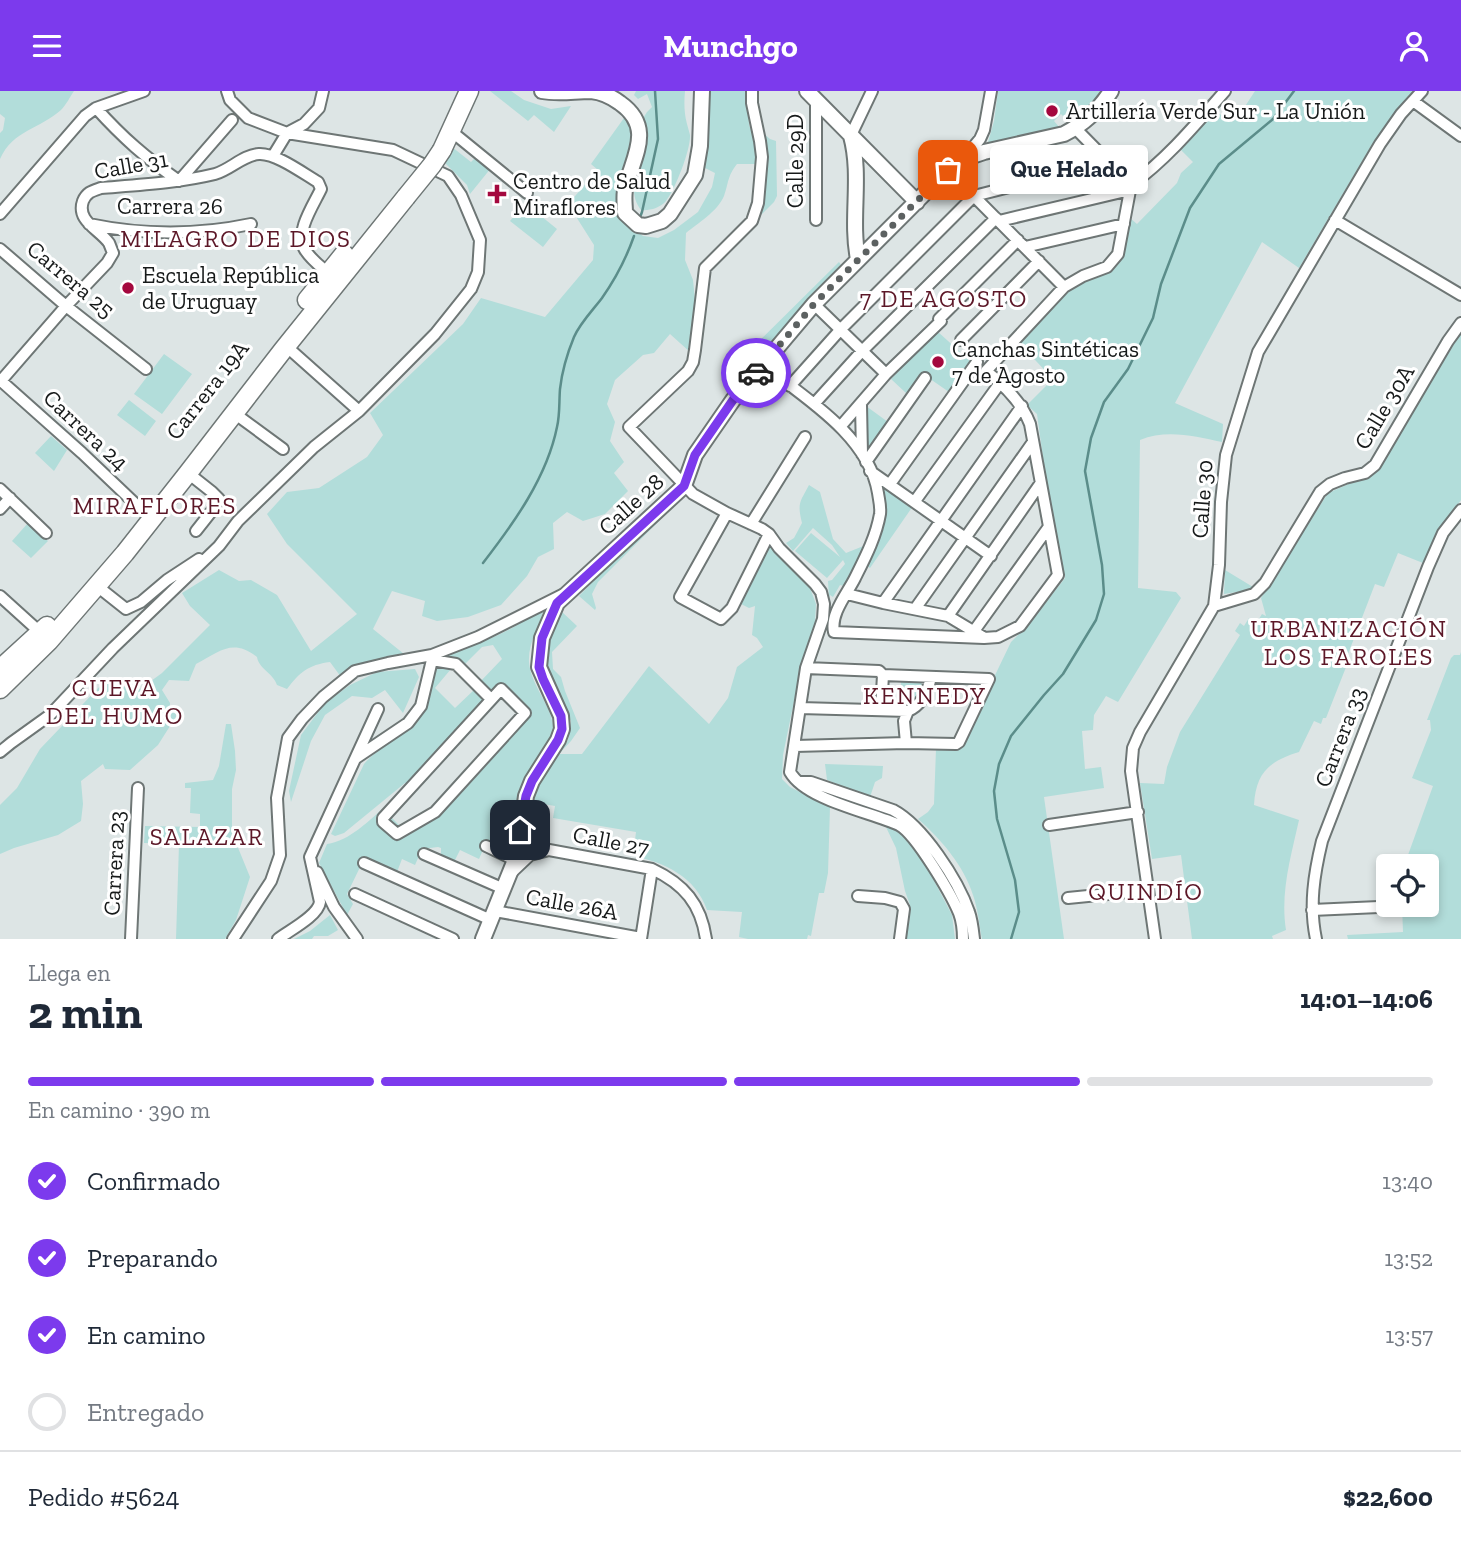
<!DOCTYPE html>
<html lang="es">
<head>
<meta charset="utf-8">
<style>
  body { margin:0; font-family:"Zilla Slab",serif; background:#f6f6f7; color:#1f2937; height:100vh; display:flex; flex-direction:column; font-size:26px; white-space:nowrap }
  * { box-sizing:border-box; margin:0 }
  p { font-size:23px; color:#747a83 }
  .icon { flex:none; width:38px; height:38px; fill:none; stroke:currentColor; stroke-width:2; stroke-linecap:round; stroke-linejoin:round }
  .map { position:relative; height:848px; overflow:hidden }
  .sheet { display:flex; flex-direction:column; background:#fff; flex:1 }
  .sheet>* { flex:none }
  .fabs { position:absolute; left:1376px; top:763px; display:grid; gap:14px }
  .fabs a { display:grid; place-items:center; width:63px; height:63px; border-radius:7px; background:#fff; box-shadow:0 4px 10px #0003; font-size:35px }
  .pin { position:absolute; display:grid; place-items:center; width:60px; height:60px; color:#fff; margin:-30px; border-radius:14px; box-shadow:0 4px 10px #0006 }
  .courier { position:absolute; display:grid; place-items:center; width:70px; height:70px; margin:-35px; border:5px solid #7c3aed; border-radius:50%; background:#fff; color:#222; box-shadow:0 2px 9px #0007 }
  .bubble { position:absolute; height:49px; border-radius:7px; background:#fff; box-shadow:0 4px 10px #0003; font-size:23px; font-weight:700; line-height:49px; text-align:center }
  .head em { font-style:normal; font-weight:700 }
  .head div { display:flex; flex-direction:column-reverse }
  .head { display:flex; align-items:center; justify-content:space-between; height:119px; padding:0 28px }
  h1 { font-size:46px; font-weight:700; line-height:52px }
  .bar { display:grid; grid-template-columns:repeat(4,1fr); gap:10px 7px; align-content:center; height:84px; padding:0 28px }
  .bar i { height:9px; border-radius:5px; background:#e0e1e3 }
  .bar .selected { background:#7c3aed }
  .bar p { grid-column:span 4 }
  .line { display:flex; align-items:center; gap:18px; padding:0 28px; border-top:2px solid #e0e1e3 }
  .line div { flex:1 }
  ol { padding:0 28px; list-style:none }
  li { display:flex; align-items:center; gap:21px; height:77px }
  li p { margin-inline-start:auto }
  li .icon { padding:7px; border-radius:50%; background:#7c3aed; color:#fff; stroke-width:4 }
  li:last-child { color:#747a83 }
  li i { width:38px; height:38px; border:4px solid #e0e1e3; border-radius:50% }
  header { display:flex; justify-content:space-between; align-items:center; height:91px; padding:0 28px; background:#7c3aed; color:#fff; font-size:32px; font-weight:700 }
  .map>svg:first-child { display:block }
</style>
</head>
<body>
<header><svg class="icon" aria-label="menu" viewBox="0 0 24 24"><path d="M4 6h16M4 12h16M4 18h16"/></svg>Munchgo<svg class="icon" aria-label="person" viewBox="0 0 24 24"><circle cx="12" cy="8" r="4"/><path d="M4 21q1-7 8-7t8 7"/></svg></header>
<div class="map">
<svg width="1461" height="848" viewBox="0 0 1461 848">
  <rect width="100%" height="100%" fill="#dde5e5"/>
  <path fill="#b2ddda" d="M0,0H74C70,6 66,14 61,19C40,38 13,39 0,68V42L3,39L5,27L0,23Z
    M490,0H511L524,9L551,18L571,15L554,41L534,24L528,30Z
    M636,0H685C684,11 684,22 687,33C688,37 689,40 690,44C691,58 675,99 666,110C660,117 649,120 641,119C626,100 639,77 645,56C646,53 648,48 647,45C647,40 644,34 642,29L647,21L652,16L647,3L638,8L634,4Z
    M709,0H747L749,34L755,49L756,73H737C727,86 729,91 724,105C717,121 698,132 686,142L685,169L693,189L696,219L690,261L670,243L654,262L643,264L615,289L607,313L615,331L610,350L624,371L614,382L628,400L605,423L583,430L567,421L553,432L554,458L538,466L527,485L501,514L468,526L437,530L422,525L425,510L392,500L373,538L404,563L357,573L341,586L330,571C308,574 300,581 287,598L277,594C273,582 259,578 257,566C233,547 220,560 196,573L189,590L169,589L162,599L170,612V619L177,624L158,654L130,679L105,678L103,673L81,690L83,713L81,730L58,744L14,757L0,763V714L17,697L40,658L103,592L140,598L162,582L210,534L190,515L182,502L219,479L239,490L251,489L277,504L311,560L357,523L287,453L267,423L287,401L319,397L367,366L383,344L370,322L463,233L481,207L545,226L593,169L594,154L568,113L598,79L591,73L624,27L632,37L629,62L618,91L616,117L619,126L643,145L658,147L674,139L698,121L712,96L715,82L703,76L708,55Z
    M998,0H1103L1092,14L1071,33L1061,23L1054,30L1060,37L1009,48L987,55L994,30Z
    M1255,0H1414L1374,50L1299,177L1262,151L1175,312L1223,333L1222,351C1195,345 1166,338 1140,349L1138,497L1176,501L1181,507L1118,611L1106,605L1094,624L1093,639L1082,640L1085,678L1101,676L1104,697L1044,706L1064,848H982C979,833 978,818 973,804C964,775 941,748 918,728L928,721L934,713L936,658H953L972,632L1011,551L1029,533L1065,487L1046,389L1037,323L1027,314L1053,288L1020,253L1065,203L1078,193L1091,187L1102,183L1120,171L1124,162L1130,127L1137,133L1177,92L1181,82L1193,71L1180,58L1215,20L1232,31L1240,23Z
    M758,38L770,48L776,50L777,105L774,111L758,127Z
    M452,56L471,71L476,66L491,77L470,103L467,94L444,71Z
    M525,112L557,138L543,156L510,130Z
    M839,171L841,174C803,213 768,253 736,296L724,285Z
    M937,240L969,269L970,274L949,301L923,283L906,302L891,288Z
    M1461,242V409L1436,445L1423,472L1398,462L1384,496L1375,493L1348,563L1350,566L1326,627H1323L1321,633L1314,630L1299,661C1269,670 1256,682 1254,714L1299,729C1291,765 1280,802 1286,839L1272,845L1273,848H1192L1181,764L1152,768L1140,692L1164,693L1167,676L1180,641L1240,544L1235,540L1240,532L1244,535L1249,527L1257,531L1262,523L1266,525L1261,507L1328,402L1374,382Z
    M164,263L192,283L162,323L134,303Z
    M129,309L156,330L145,345L117,324Z
    M866,315L888,331L870,356L866,353Z
    M51,345L67,359L54,380L35,362Z
    M883,393L913,415L870,477L867,475L881,396Z
    M809,394L820,401L833,448L846,462L866,454L844,495L840,494L833,506L830,504L829,507L828,490L832,489L845,473L843,469L827,487L795,460L811,442L840,466L832,454L813,437L793,460L786,452L794,447L802,432C797,412 800,411 809,394Z
    M662,427L598,491L592,503L596,517L595,519L579,505L623,459L657,428Z
    M28,432L48,450L31,467L12,450Z
    M770,452L773,457L783,466L810,497L816,513L815,532L801,576L783,664L782,688L790,696L830,716L828,782L824,802H819L811,845L808,844L807,848H748L739,846L742,821L707,819C696,786 664,771 633,765L636,741L553,727L555,715L532,711L536,697L546,679L568,649L571,630C564,618 545,587 545,574C546,555 554,537 561,520L577,535L552,561L553,578L561,586L565,600L580,637L571,650L559,663H582L649,575L709,633L728,607L737,576L763,556L757,547L752,544L755,515L749,517L739,512Z
    M1225,479L1253,496L1250,499L1224,503Z
    M544,517C540,535 528,551 529,571C531,598 557,618 553,645L519,699L510,759L503,758L486,752L479,768L460,759L454,771L441,765V757L438,756L422,758L415,774L402,768L397,781L364,768L347,803L353,813L347,824L319,772L327,753C350,750 369,729 386,715L389,716L388,723L403,738L413,737L528,621L493,601L489,602L479,592L502,568L493,554L482,556L462,576L438,566C454,559 470,555 486,549C506,542 526,529 544,517Z
    M1461,561V848H1348L1347,844L1403,841L1402,814H1426V775H1404L1433,695L1412,687L1431,639L1430,629H1427L1451,567L1454,564H1460Z
    M437,574L451,575V578L435,597L455,617L475,598L485,606V611L411,692H405L344,742L335,745L331,743L364,673C383,651 413,642 427,615C432,603 432,589 435,576Z
    M415,578L419,586L403,622L385,599L372,607L352,605L325,624L311,650L291,711L289,700L301,644L325,612L350,594L377,581Z
    M901,590L920,591L923,594V599L913,613H900Z
    M226,633H231L235,660L236,679L232,698V742L250,786L236,829L225,848H176L179,753L144,752L145,735L200,736V723L190,722L191,697H185V692L213,689L219,675Z
    M825,673L883,675L882,687L875,691L870,706L827,689Z
    M885,734L895,738L905,747L927,776L952,824L955,848H906L910,827V814L905,800L896,757Z
    M330,824L338,839L328,845H314L312,848H294L310,840Z"/>
  <g fill="none" stroke-linecap="round" stroke-linejoin="round">
    <path stroke="#5b8d8a" stroke-width="2.5" d="M639,129L642,121L658,48L655,0
      M483,472C514,432 547,386 557,336C560,324 559,310 560,298C562,280 567,263 574,246C580,232 593,219 602,207C616,187 626,168 634,145
      M1011,848L1019,821L1015,789L997,728L994,700L999,673L1011,645L1044,604L1063,583L1096,529L1104,503L1102,474L1085,380L1091,347L1104,311L1128,278L1153,227L1161,193L1190,117L1219,73L1273,28L1294,0"/>
    <g stroke="#6e7675" stroke-width="14">
      <path id="minor" d="M752,0V12L760,50L762,66L758,112L752,130L705,177L695,259L693,271L688,280L629,336L693,403L727,422L762,438L769,443L779,457L815,493L821,501L824,513L823,528L806,577L790,681C806,709 870,721 899,734C916,743 951,803 959,822C962,830 963,839 963,848
        M1413,10L1461,45
        M96,17C123,47 146,67 179,90
        M1075,37L1131,94
        M451,40L527,102
        M851,44L872,0
        M273,65L287,42L304,33L319,17L323,0
        M964,67L980,48L984,39L991,0
        M948,79L1064,196
        M179,90L232,29
        M0,123L85,25L96,17L144,0
        M816,129V10
        M1335,129L1461,204
        M999,130L1130,99
        M89,133C142,144 199,144 251,133
        M1025,156L1124,133
        M0,158L66,215L146,278
        M814,213L886,283
        M939,228L1018,149
        M961,249L1039,170
        M286,255L359,320
        M763,274C804,306 869,345 878,402C879,409 881,416 880,423C876,446 865,467 855,487C847,503 830,523 834,541L984,547L998,546L1020,535L1058,484L1030,333C1022,311 1004,294 986,280L1064,196L1083,185L1107,176L1118,163L1131,94C1167,68 1196,33 1225,0
        M0,289L82,362L144,421
        M0,291L66,215L107,172L113,162C112,160 110,154 109,152C99,138 76,130 83,110C87,101 92,100 101,97C138,94 178,92 215,83C230,79 243,64 259,63C276,62 304,83 318,91L321,98C314,113 295,141 304,157C309,167 320,175 328,182
        M790,295L841,238L974,105L1108,71
        M814,313L862,260L996,127
        M861,314L862,363
        M234,322L283,358
        M840,336L886,283L941,230
        M866,371L925,287
        M870,380L991,465
        M188,382L212,401L219,408L215,416L196,440
        M890,393L977,271
        M0,398L46,442
        M915,410L1000,292
        M0,418L10,407
        M727,422L680,506L721,528L732,517L769,443
        M751,433L805,346
        M97,495L126,518L141,511L167,489L199,468
        M847,503L883,512L948,525L983,546
        M0,505L42,543
        M883,512L1022,315
        M1214,515L1254,503L1265,492L1320,401L1330,393L1345,387L1365,382L1375,374L1448,250L1461,232
        M915,518L1033,351
        M948,525L1040,393
        M974,540L1048,437
        M432,569L456,573L491,608
        M501,598L525,622L435,721L397,743L383,731V727Z
        M800,617L908,620
        M881,619L883,584
        M906,652L904,630L908,620C922,614 928,600 931,586
        M795,655L906,652L956,653L959,651L989,588L883,584L879,580L806,577
        M0,661L11,652L50,624L113,557L219,455L238,430L314,356L359,320L435,243L471,198L478,181L480,149L461,104L448,85L393,59L287,42L248,27L230,9L227,0
        M356,667L408,632L421,615L432,569V564
        M799,691H811L893,719C923,735 958,789 969,821C972,829 973,839 974,848
        M1049,734L1138,721
        M486,755L515,769
        M424,763L504,798
        M364,772L491,829
        M317,781L334,816L357,848
        M511,782L530,764L549,759L652,778C684,793 701,813 706,848
        M355,803L453,848
        M858,805L885,807L900,811L904,818L900,848
        M1068,807L1148,799
        M1312,819L1401,815
        M495,820L641,847
        M131,848L138,697
        M233,848L271,790L280,764L277,707L288,647L302,628L323,606L355,580L388,572L432,564L478,546L562,504
        M278,848C290,839 318,825 320,811L310,766L378,618
        M641,848L652,778
        M1155,848L1131,680L1133,657L1140,641L1214,515L1219,474L1221,411L1226,364L1258,261L1380,53L1401,23L1422,0
        M1316,848C1309,815 1314,783 1322,750L1428,476L1443,442L1461,419"/>
    </g>
    <g stroke="#6e7675" stroke-width="18">
      <path id="tertiary" d="M542,0C559,3 574,0 591,0C601,1 612,6 620,12C654,36 634,64 626,95C623,103 625,113 625,122L638,134L646,135L662,130L670,123L695,84L700,55L702,0
        M807,0L917,111
        M851,45C862,85 850,128 858,168
        M483,848L515,769L519,757L526,705L532,690L558,649L562,638L561,625L539,576L542,547L557,512L684,395L695,364L733,309L814,213L948,79L963,68L984,61L1064,43C1084,33 1099,19 1111,0"/>
    </g>
    <g stroke="#6e7675" stroke-width="21">
      <path id="primary" d="M442,59L469,0
        M307,209L344,163
        M0,578L47,535
        M0,598L49,550L125,462L188,382L283,259L406,106"/>
    </g>
    <use href="#minor" stroke="#fff" stroke-width="10"/>
    <use href="#tertiary" stroke="#fff" stroke-width="14"/>
    <use href="#primary" stroke="#fff" stroke-width="18"/>
    <g stroke="#6e7675" stroke-width="21" stroke-linecap="butt">
      <path id="primary-bridge" d="M406,106L432,74L442,59"/>
    </g>
    <use href="#primary-bridge" stroke="#fff" stroke-width="18"/>
  </g>
  <g fill="none" stroke-linecap="round" stroke-linejoin="round">
    <path stroke="#5c6161" stroke-width="7" stroke-dasharray="0 12.6" d="M756,282L814,213L948,79"/>
    <path stroke="#7c3aed" stroke-width="9" d="M520,739L526,705L532,690L558,649L562,638L561,625L543,588L539,576L542,547L557,512L684,395L695,364L733,309L756,282"/>
  </g>
  <g fill="#a4083e" stroke="#fff" stroke-width="2.5">
    <circle cx="1052" cy="20" r="7"/>
    <path d="M493.5 92.5h7v7h7v7h-7v7h-7v-7h-7v-7h7z"/>
    <circle cx="128" cy="197" r="7"/>
    <circle cx="938" cy="271" r="7"/>
  </g>
  <g text-anchor="middle" stroke-width="6" stroke-linejoin="round" paint-order="stroke">
    <g font-size="23" fill="#171a1a" stroke="#fff" text-anchor="start">
      <text x="1066" y="28">Artillería Verde Sur - La Unión</text>
      <text x="513" y="98">Centro de Salud<tspan x="513" dy="26">Miraflores</tspan></text>
      <text x="142" y="192">Escuela República<tspan x="142" dy="26">de Uruguay</tspan></text>
      <text x="952" y="266">Canchas Sintéticas<tspan x="952" dy="26">7 de Agosto</tspan></text>
    </g>
    <g font-size="23" fill="#171a1a" stroke="#fff">
      <text transform="translate(795 70) rotate(-90)" y="8">Calle 29D</text>
      <text transform="translate(131 74) rotate(-10)" y="8">Calle 31</text>
      <text x="170" y="123">Carrera 26</text>
      <text transform="translate(71 188) rotate(40)" y="8">Carrera 25</text>
      <text transform="translate(207 299) rotate(-52)" y="8">Carrera 19A</text>
      <text transform="translate(1384 316) rotate(-59)" y="8">Calle 30A</text>
      <text transform="translate(86 339) rotate(43)" y="8">Carrera 24</text>
      <text transform="translate(1202 408) rotate(-86)" y="8">Calle 30</text>
      <text transform="translate(631 413) rotate(-42)" y="8">Calle 28</text>
      <text transform="translate(1340 646) rotate(-69)" y="8">Carrera 33</text>
      <text transform="translate(611 750) rotate(11)" y="8">Calle 27</text>
      <text transform="translate(114 772) rotate(-87)" y="8">Carrera 23</text>
      <text transform="translate(572 813) rotate(10)" y="8">Calle 26A</text>
    </g>
    <g font-size="24" letter-spacing="2" fill="#5c1727" stroke="#fff">
      <text x="236" y="156">MILAGRO DE DIOS</text>
      <text x="944" y="216">7 DE AGOSTO</text>
      <text x="155" y="423">MIRAFLORES</text>
      <text x="1349" y="546">URBANIZACIÓN<tspan x="1349" dy="28">LOS FAROLES</tspan></text>
      <text x="115" y="605">CUEVA<tspan x="115" dy="28">DEL HUMO</tspan></text>
      <text x="925" y="613">KENNEDY</text>
      <text x="207" y="754">SALAZAR</text>
      <text x="1146" y="809">QUINDÍO</text>
    </g>
  </g>
</svg>
<div class="fabs">
<a><svg class="icon" aria-label="locate" viewBox="0 0 24 24"><circle cx="12" cy="12" r="6"/><path d="M12 2v4M12 18v4M2 12h4M18 12h4"/></svg></a>
</div>
<div class="pin" style="left:948px;top:79px;background:#ea580c"><svg class="icon" aria-label="bag" viewBox="0 0 24 24"><path d="M5 8h14l-1 12H6zM9 8a3 3 0 0 1 6 0"/></svg></div>
<div class="pin" style="left:520px;top:739px;background:#1f2937"><svg class="icon" aria-label="home" viewBox="0 0 24 24"><path d="M3 11l9-7 9 7M6 9v11h12V9"/></svg></div>
<div class="courier" style="left:756px;top:282px"><svg class="icon" aria-label="car" viewBox="0 0 24 24"><path d="M5 17H2v-5l4-1 3-4h7l3 4 3 1v5h-3M9 17h6M6 11h13"/><circle cx="7" cy="17" r="2"/><circle cx="17" cy="17" r="2"/></svg></div>
<div class="bubble" style="left:990px;top:54px;width:158px">Que Helado</div>
</div>
<section class="sheet">
<div class="head"><div><h1>2 min</h1><p>Llega en</p></div><em>14:01–14:06</em></div>
<div class="bar"><i class="selected"></i><i class="selected"></i><i class="selected"></i><i></i><p>En camino · 390 m</p></div>
<ol>
<li><svg class="icon" aria-label="check" viewBox="0 0 24 24"><path d="M5 12l5 5 9-10"/></svg>Confirmado<p>13:40</p></li>
<li><svg class="icon" aria-label="check" viewBox="0 0 24 24"><path d="M5 12l5 5 9-10"/></svg>Preparando<p>13:52</p></li>
<li><svg class="icon" aria-label="check" viewBox="0 0 24 24"><path d="M5 12l5 5 9-10"/></svg>En camino<p>13:57</p></li>
<li><i></i>Entregado</li>
</ol>
<div class="line" style="height:91px"><div>Pedido #5624</div><b>$22,600</b></div>
</section>
</body>
</html>
